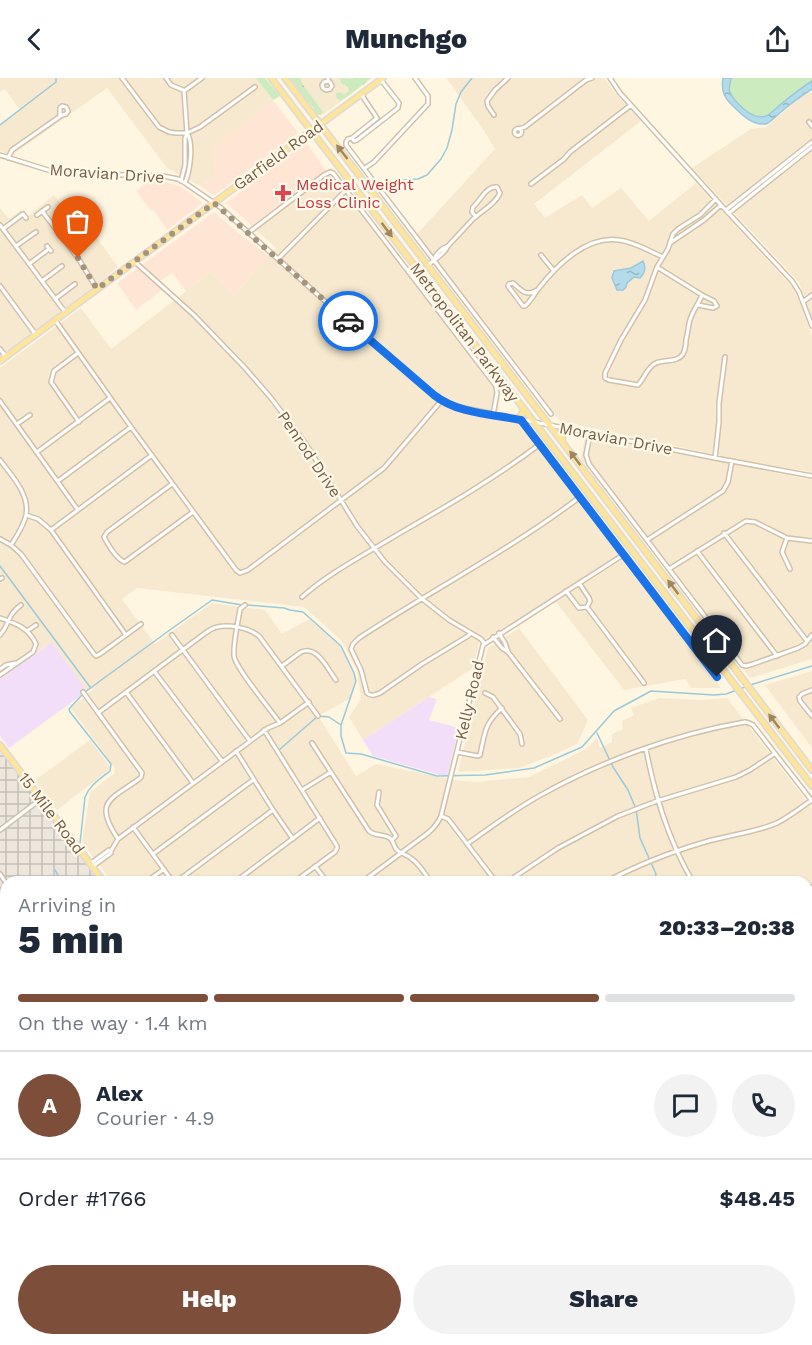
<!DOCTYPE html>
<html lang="en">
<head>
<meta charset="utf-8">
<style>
  body { margin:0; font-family:"Work Sans",sans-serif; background:#f2f2f3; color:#1f2937; height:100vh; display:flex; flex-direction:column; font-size:22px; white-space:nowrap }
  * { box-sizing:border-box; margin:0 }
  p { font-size:20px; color:#747a83 }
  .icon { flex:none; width:33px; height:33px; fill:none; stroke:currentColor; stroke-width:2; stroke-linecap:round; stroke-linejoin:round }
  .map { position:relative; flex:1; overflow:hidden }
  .details { position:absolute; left:0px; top:798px; width:813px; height:470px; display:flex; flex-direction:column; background:#fff; border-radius:18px 18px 0 0; box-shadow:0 2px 4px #0004 }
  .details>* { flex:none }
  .pin { position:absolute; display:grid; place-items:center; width:51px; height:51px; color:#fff; margin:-62px -26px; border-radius:50% 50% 50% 0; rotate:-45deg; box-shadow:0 0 6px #0007 }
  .pin .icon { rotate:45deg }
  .courier { position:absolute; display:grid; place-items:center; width:60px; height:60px; margin:-30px; border:4px solid #1a73e8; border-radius:50%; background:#fff; color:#222; box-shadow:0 2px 8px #0007 }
  .head em { font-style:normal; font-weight:800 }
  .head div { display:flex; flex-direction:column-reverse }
  .head { display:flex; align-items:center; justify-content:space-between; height:102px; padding:0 18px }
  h1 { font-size:39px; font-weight:800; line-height:45px }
  .bar { display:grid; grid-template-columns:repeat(4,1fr); gap:9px 6px; align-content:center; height:72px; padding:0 18px }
  .bar i { height:8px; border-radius:4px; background:#e0e1e3 }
  .bar .current { background:#7d4e3a }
  .bar p { grid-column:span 4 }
  .line { display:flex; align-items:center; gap:15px; padding:0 18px; border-top:2px solid #e0e1e3 }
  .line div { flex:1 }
  .round { display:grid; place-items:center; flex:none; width:63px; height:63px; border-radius:32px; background:#f2f2f3 }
  .cta { display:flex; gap:12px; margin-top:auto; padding:12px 18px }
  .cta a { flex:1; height:69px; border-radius:36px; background:#7d4e3a; color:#fff; font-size:24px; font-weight:800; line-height:69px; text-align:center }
  .cta a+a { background:#f2f2f3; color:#1f2937 }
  header { display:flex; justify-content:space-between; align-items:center; height:78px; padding:0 18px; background:#fff; font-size:27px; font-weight:800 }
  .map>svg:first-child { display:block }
</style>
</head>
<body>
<header><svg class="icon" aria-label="back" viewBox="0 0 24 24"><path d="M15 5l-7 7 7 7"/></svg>Munchgo<svg class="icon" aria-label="share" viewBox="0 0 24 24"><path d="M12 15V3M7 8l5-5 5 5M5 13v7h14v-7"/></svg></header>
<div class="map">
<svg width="812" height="1267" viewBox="0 0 812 1267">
  <defs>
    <pattern id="industrial-grid" width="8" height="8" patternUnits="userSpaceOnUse" patternTransform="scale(1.5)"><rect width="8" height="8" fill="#ece6dd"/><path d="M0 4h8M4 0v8" fill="none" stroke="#c4beb5"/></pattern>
    <pattern id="forest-crowns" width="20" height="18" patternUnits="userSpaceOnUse" patternTransform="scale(1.5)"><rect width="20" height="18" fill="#ccecbf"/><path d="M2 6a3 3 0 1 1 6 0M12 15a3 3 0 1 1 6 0" fill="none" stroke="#aac29d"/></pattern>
    <pattern id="water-ripples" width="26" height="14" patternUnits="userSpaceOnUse" patternTransform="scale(1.5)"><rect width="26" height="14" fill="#b4dbe9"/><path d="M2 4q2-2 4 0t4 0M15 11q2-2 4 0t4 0" fill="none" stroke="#97b5bf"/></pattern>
  </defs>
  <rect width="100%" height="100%" fill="#fef6e1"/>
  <path fill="#f6e9cf" d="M0,0H256L273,22L215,97L200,108L167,90L107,10L11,78L0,73V47L20,32L5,11L0,14Z
    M293,0H372L321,38Z
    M446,0H605L613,13L641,43L534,126L545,140L582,117L592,130L621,110L649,143L696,105L795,212L812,258V394L745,383L560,343L417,156L495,71L483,51Z
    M812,14V240L799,204L692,90L751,51L766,49L804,16Z
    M332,90L349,112L500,316L498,334L514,336L619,477L479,565L473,590L363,662L349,639L361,621L357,592L341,562L304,529L137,510L122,521L155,566L212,525L265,532L282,556L309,541L341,568L354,595L356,603L351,620L318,638L356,698L376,686L455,702L476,704L529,699L586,671L597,660L600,670L612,664V656L623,651L622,643L634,637L631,630L659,620L702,622L727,620L812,730V960L807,961V804H153L149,798L141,804H112L82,764L90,714L114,696L115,690L71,630L96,609L87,613L52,564L8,595L0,584V290L81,230L111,271L211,194L234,217L276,170L252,148Z
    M54,117L67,134V159L85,144L118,189L84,217L0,278V130L9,141L21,132L27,139Z
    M585,359L734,386L812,402V581L750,600L581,381Z
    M623,481L721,610H691L685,601L624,612L556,524Z
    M519,550L588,642L577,666L558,675L519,690L458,694L488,570Z
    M812,593V670L765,607Z
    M90,662L110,689L108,693L57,732L34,703Z
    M807,1087L812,1094V1267H500L495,1262H807Z
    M0,1189H6V1262H440L444,1267H0Z
    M456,1262H492L484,1267H460Z"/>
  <path fill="#ffe6d4" d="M273,22L298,55L215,117L212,116L200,108L215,97L211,69Z
    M306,64L327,94L252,148L226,125Z
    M151,101L180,108L203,125L167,152L154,132L151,133L136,113Z
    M214,134L237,154L269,178L234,217L211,194L186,213L172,195L161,203L162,212L136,232L117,205Z
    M807,1049H812V1080L807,1081Z
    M0,1129H6V1158L0,1150Z"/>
  <path fill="url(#industrial-grid)" d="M0,672L100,804H6V1044L0,1045Z
    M807,973H812V1038L807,1039Z
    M0,1052H6V1119H0Z"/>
  <path fill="#f3defa" d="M52,564L87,613L9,670L0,658V601Z
    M429,619L437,621L429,642L459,650L447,699L373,678L363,662Z"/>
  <path fill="#ccecbf" d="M731,0H812V3C801,10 791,18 781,26C776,30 771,36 766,38C752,43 733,23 729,12Z"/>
  <path fill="url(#forest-crowns)" d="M256,0H265L280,18L273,22Z
    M289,0H300L303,7L323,34L320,37L316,36L313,29L306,22Z
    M340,0L352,1L354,0H371C361,8 351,17 340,23L336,19V15L340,14L344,17L349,13L348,9L341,5Z"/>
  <path fill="url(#water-ripples)" stroke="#9ac9db" stroke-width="1.5" d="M723,0H731L729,12C733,23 752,43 766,38C771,36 776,30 781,26C791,18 801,10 812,3V11C801,18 791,25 781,34C777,37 772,43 766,46C765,46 763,46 762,46C751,46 741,36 734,29C724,20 721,13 723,0Z
    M643,183C646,189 646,194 640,200L634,199L627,205L626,209L623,212H617L612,200L614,193L631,190Z"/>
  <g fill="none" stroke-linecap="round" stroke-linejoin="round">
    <path stroke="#9ac9db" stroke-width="1.5" d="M0,47L56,4V0
      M379,104L418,101L427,97L441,81L447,70L452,52L456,26L461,14L472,0
      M0,488L90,609
      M247,527L284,530L290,532L303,534L341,568L354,595L356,603L341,647V658L346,675L361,676L437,698L485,697L534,690L582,669L614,633L651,613L714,617L726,616L745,609
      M750,607L812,588
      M85,614L167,554L212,522L242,527
      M597,655L613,689L628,712L636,731L640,760L656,796L655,804
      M279,672L318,638L329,639L341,647
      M80,765L85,719C90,707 100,701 110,693L111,686L70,634L69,631L82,617
      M55,792L62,804"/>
    <g stroke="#d2c1aa" stroke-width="6">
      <path id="minor" d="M122,0L159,49L169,54L175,55H187L200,49L255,9
        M166,0L171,7L183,12
        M610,0L620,15L721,127L792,203L799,214L812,248
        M328,3L330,4L332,8L330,11L326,12L323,10L322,7L324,4L328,3V0
        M184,13L202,0
        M361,16L377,40L352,60L348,61L346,64V67L551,336
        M494,37L488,28L487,23L495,12L508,0
        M60,38V30L62,28L66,29L68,33L66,36L62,37L60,36
        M809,44L812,48
        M514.5 54a3.5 3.5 0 1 1 7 0a3.5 3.5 0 1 1-7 0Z
        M519,51L525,49L586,2L592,0
        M352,60L354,63L357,62L398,30L399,25L381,2
        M0,77L51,93L88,96L163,98L178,101L185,105L220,129L356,251L434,317L454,328L715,380L812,398
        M8,80L12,72L62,37
        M365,90L374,84L428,26V18L415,0
        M181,103L185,87V60L187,55L184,13
        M185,105C190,93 194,66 187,55
        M531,106L564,81L570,74L631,27
        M726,132L812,64
        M42,133L78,180L97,211
        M729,135L812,69
        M37,137L48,129
        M0,147L65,234
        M3,151L23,136L26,140
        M248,155L324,97L330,94L333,95L496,308L497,315L493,337
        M670,165L704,142L721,127
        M16,168L36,154
        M47,168L51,173
        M448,168C456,159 464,151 472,142C481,133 495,127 500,115L497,109C486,108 481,122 473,129L472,134L476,139
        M541,177L554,193
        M278,181L346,112
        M135,184L195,238L245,290L271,320L306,366L357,448L385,484L421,520L449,542L481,561L484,565
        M29,186L49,171
        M428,187C435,181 444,177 448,168C442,170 436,176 434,181
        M657,189L702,217L714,223L717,228L713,230L698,227
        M42,203L62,188
        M0,208L36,257
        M537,212C526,219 521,212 513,205L509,206L508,208L523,228H525C531,223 534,216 539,210C557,187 587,157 619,162C635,164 649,173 663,179
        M702,217C699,225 694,231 691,239C688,246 688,255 686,262C686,267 685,272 683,276C677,285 665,281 656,285C646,290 645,300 638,307L609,302L605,300V295L621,262L645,222L657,189L668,171L673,156L678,151L700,137L716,121
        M55,221L75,206
        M803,224L812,217
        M55,242L131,349L236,492L240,495L248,492L384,390L442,322
        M0,271L6,279
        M78,275L54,293L51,304L79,344
        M0,323L78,432
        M522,343L717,599
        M17,346L30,337
        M590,356L586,377L589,386L742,587L746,588L753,586L798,570L805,566L812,557
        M37,374L110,320
        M715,380L719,344V325L725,279
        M0,382C11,397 30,416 26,437C24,447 17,458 11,467
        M58,403L131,349
        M172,406L107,454L104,459C109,468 115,479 124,484L126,483L193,434
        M26,437L38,441L51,452L126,557
        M51,452L152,377
        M724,455L807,563
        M787,460L782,474L790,491
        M0,461L11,467L21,476L94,576L96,578L100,576L141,546
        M647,462L723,413L728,404L732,383
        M697,473L777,578
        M669,491L746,443L755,444L787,460L812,463
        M0,501L2,500
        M566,513L579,530L587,529L590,523L589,520L579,505
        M302,519C329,495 364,477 395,458C445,429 494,401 540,366
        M245,527L240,531C238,545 233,564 234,578C236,591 271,632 280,645
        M587,529L644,605
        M0,540C15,545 29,550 36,566L33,574L0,597
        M27,553L36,547
        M471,555L468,558L422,586L380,615C375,617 371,619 367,615L361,592L351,571L353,566L359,560C432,512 510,472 580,419
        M0,557C10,546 7,537 21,527
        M172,557L250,663
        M493,559L502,570L508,574L505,565L499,555
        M508,574L560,641
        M282,588L301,574C317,567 327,590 336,602
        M0,591L6,587L16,585
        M154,593L222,683
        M812,612L802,616L799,619L800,623L812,638
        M83,614L142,695L141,699L139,701C110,722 93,724 118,761
        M126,614L193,705
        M485,615L493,619L520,656L522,666
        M98,635L204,556C208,553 212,550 217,549C230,546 249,550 259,558L318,638
        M264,652L337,768V770L335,774L294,804
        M312,665L369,753C375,758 381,756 388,759C393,761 393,766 396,771C400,776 407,776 412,781C420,787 425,796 431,804
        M646,671C655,718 668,762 693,804
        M236,673L273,732L293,761
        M457,674L478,678L480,677C485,655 484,646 502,630
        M302,712L331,694
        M379,714L377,727L396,758L392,762
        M441,738L448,741L452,746L496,804
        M133,749L173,804
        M0,752L41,721
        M467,766C491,749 514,732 539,718C601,683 675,656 745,644L749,645L753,647L812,723
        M111,773L118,761L268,650L280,645L309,624
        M153,776L253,702
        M90,786L109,772L111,773V775L92,789
        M315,788L327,804
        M0,796L6,805
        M150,801L164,791
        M176,804L273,732
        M235,804L320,740
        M362,804L428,755C434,750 438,745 441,738L483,567L623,477
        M507,804L558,770L618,738L657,723L736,699L750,692L774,676
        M606,804C637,787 671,774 705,764C728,757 754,755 777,745C789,739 800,730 812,722
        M807,812L812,809
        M0,825L6,820
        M807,867L812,872
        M807,918L812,915
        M807,923L812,930
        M0,930L6,938
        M0,991L6,988
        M0,1075L6,1071
        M807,1085L812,1092
        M807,1140L812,1146
        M807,1194L812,1201
        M807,1208L812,1204
        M0,1223L6,1219
        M807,1259L812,1255
        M50,1262L54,1267
        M248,1262L253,1267
        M295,1262L299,1267
        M333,1262L337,1267
        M374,1262L378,1267
        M774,1262L778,1267
        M34,1267L41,1262
        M130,1267L137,1262
        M163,1267L171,1262
        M214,1267L222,1262
        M267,1267L275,1262
        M560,1267L566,1262
        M614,1267L622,1262
        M671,1267L678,1262
        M729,1267L736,1262
        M796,1267L803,1262"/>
    </g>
    <g stroke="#e1dbd6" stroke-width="8">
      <path id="major" d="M271,0L812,708
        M285,0L812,692
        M0,283L383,0
        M517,341L522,336L523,330
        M562,363L563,356L567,351
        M0,667L104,804
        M807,1044L812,1043
        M0,1123H6
        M448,1262L452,1267"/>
    </g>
    <use href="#minor" stroke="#fff" stroke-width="3"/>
    <use href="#major" stroke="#ffe597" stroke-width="4.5"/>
    <g stroke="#ba9fc8" stroke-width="4">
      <path id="rail" d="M807,970L812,969
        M0,1049L6,1048"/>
    </g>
    <use href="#rail" stroke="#fff9e9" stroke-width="1.5" stroke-dasharray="4.5" stroke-linecap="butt"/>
  </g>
  <defs><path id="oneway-solid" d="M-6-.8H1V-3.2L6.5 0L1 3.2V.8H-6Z" transform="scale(1.5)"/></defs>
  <g fill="#a0865e">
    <use href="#oneway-solid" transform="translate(342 74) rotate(-128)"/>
    <use href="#oneway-solid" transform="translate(387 152) rotate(53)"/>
    <use href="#oneway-solid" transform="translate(575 380) rotate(-127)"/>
    <use href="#oneway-solid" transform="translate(673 509) rotate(-127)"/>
    <use href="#oneway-solid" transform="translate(774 643) rotate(-127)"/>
  </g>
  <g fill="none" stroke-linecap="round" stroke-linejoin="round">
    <path stroke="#a6937c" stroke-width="6" stroke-dasharray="0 10.8" d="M78,180L97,211L214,125L348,243"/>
    <path stroke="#1a73e8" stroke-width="8" d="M348,243L434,317C458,336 492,336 521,342L717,599"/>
  </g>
  <path fill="#e0444e" stroke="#fff9e9" stroke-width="2" d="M280 106h6v6h6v6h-6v6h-6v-6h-6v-6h6z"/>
  <g text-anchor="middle" stroke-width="4.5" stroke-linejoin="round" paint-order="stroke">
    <g font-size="16" fill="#775d46" stroke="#fff9e9">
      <text transform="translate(278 77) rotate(-36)" y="6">Garfield Road</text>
      <text transform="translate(107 95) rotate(4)" y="6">Moravian Drive</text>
      <text transform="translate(465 254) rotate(53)" y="6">Metropolitan Parkway</text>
      <text transform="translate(616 360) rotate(11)" y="6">Moravian Drive</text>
      <text transform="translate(310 376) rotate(56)" y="6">Penrod Drive</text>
      <text transform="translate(469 622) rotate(-77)" y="6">Kelly Road</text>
      <text transform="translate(52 735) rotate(53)" y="6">15 Mile Road</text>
    </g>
    <g font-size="16" fill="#be3a42" stroke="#fff9e9" text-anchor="start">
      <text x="296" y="112">Medical Weight<tspan x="296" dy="18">Loss Clinic</tspan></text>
    </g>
  </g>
</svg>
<div class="pin" style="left:78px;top:180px;background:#ea580c"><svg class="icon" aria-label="bag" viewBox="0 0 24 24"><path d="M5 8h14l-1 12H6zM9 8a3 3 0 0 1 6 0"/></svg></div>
<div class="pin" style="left:717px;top:599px;background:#1f2937"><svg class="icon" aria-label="home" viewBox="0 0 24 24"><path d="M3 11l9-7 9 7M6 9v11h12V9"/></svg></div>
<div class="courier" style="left:348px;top:243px"><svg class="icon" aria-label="car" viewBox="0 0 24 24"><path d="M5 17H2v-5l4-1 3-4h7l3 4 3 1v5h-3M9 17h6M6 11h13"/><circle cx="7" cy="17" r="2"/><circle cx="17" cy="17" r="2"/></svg></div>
<section class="details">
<div class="head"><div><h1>5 min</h1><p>Arriving in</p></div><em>20:33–20:38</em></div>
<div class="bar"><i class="current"></i><i class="current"></i><i class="current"></i><i></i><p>On the way · 1.4 km</p></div>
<div class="line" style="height:108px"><b class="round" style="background:#7d4e3a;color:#fff">A</b><div><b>Alex</b><p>Courier · 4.9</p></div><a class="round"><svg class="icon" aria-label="chat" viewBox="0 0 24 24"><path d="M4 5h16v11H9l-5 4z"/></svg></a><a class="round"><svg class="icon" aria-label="phone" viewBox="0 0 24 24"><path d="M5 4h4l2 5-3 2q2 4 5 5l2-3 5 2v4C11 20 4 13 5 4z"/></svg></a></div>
<div class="line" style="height:78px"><div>Order #1766</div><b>$48.45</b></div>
<div class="cta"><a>Help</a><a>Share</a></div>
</section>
</div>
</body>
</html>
